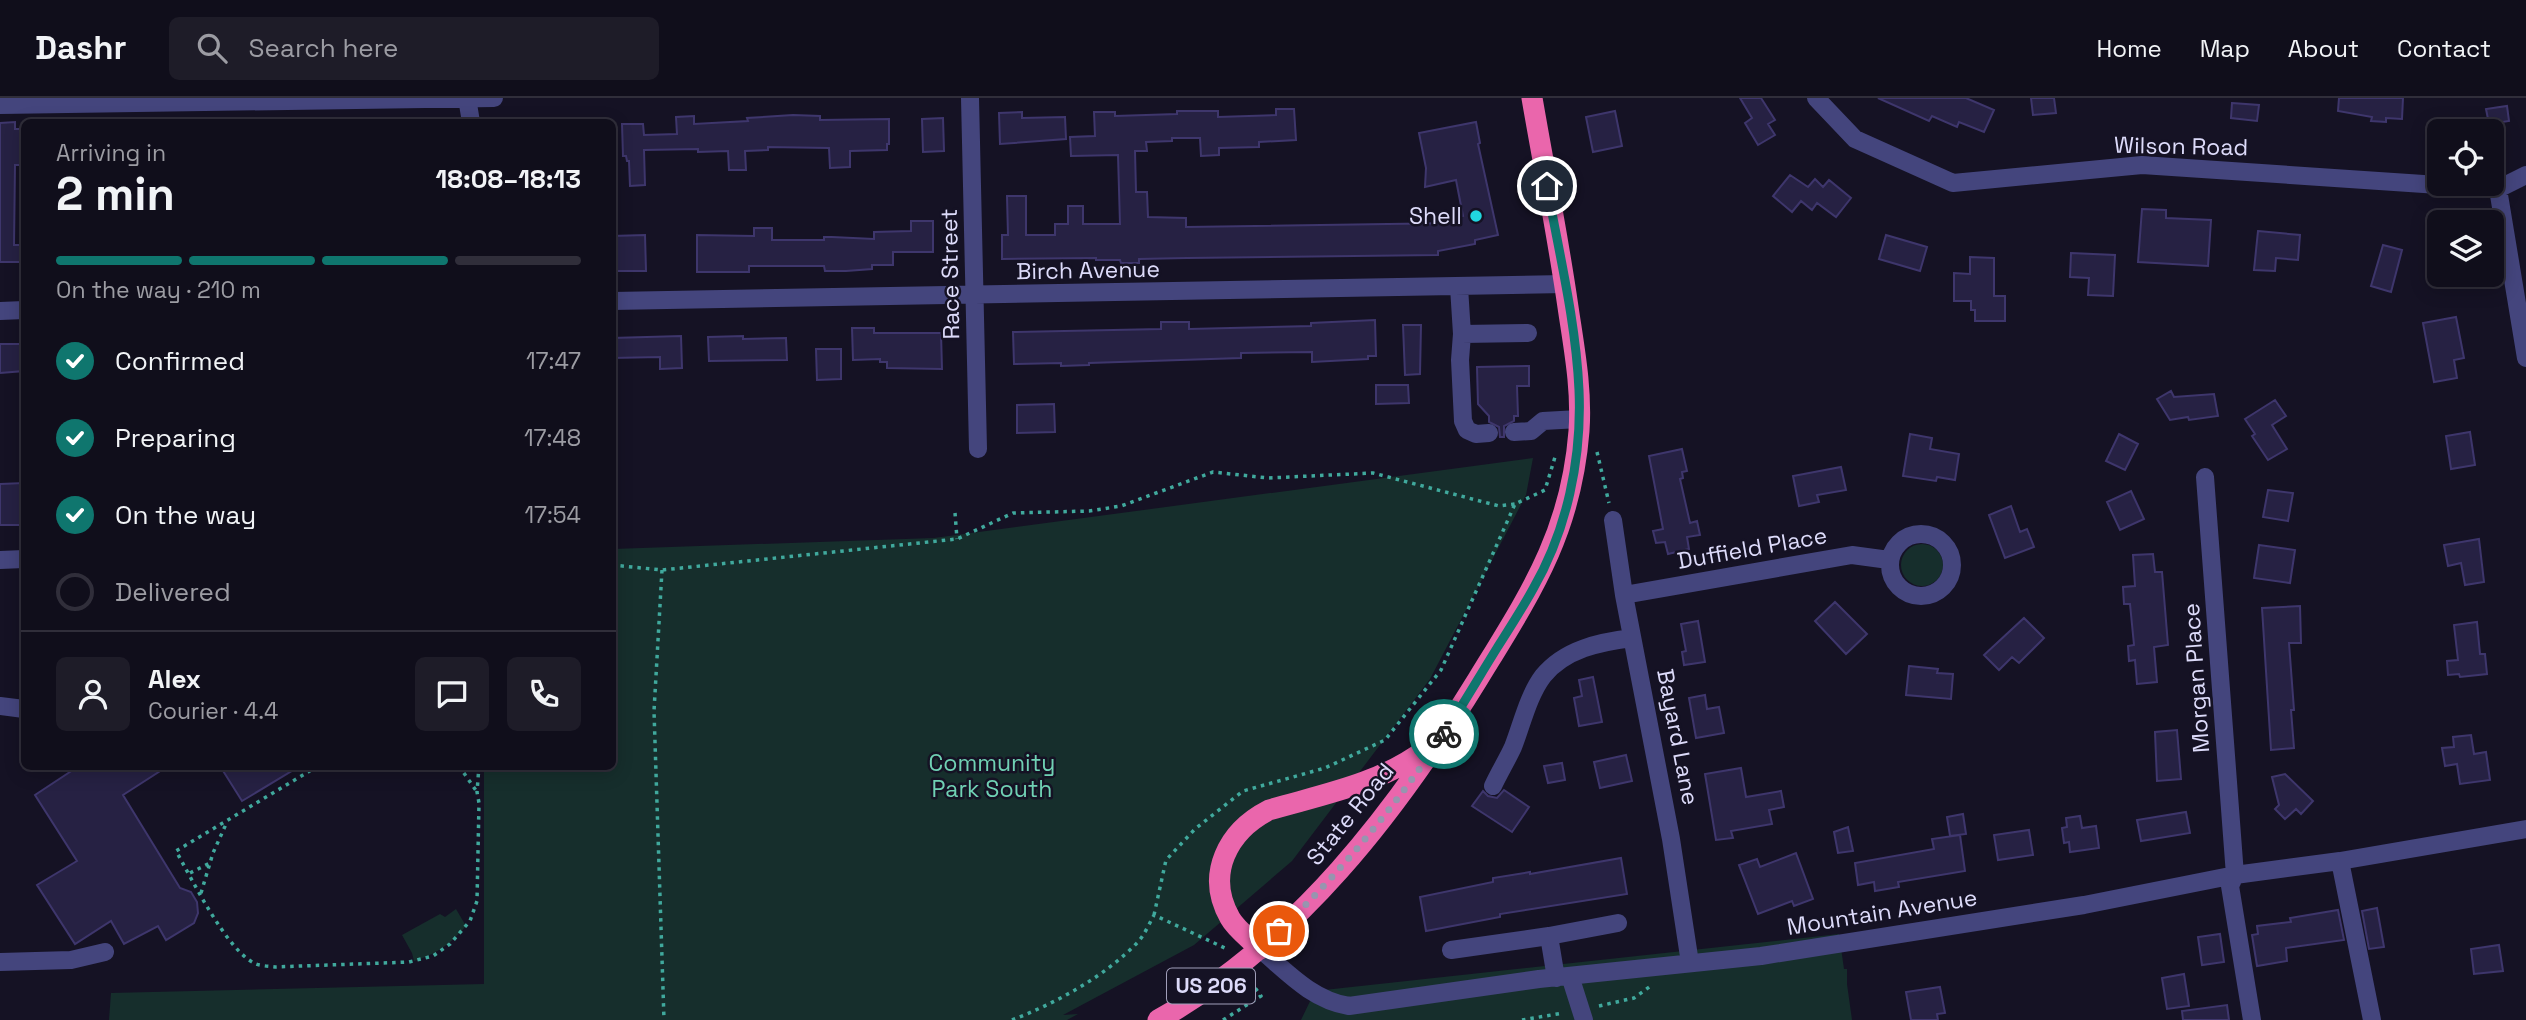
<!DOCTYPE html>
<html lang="en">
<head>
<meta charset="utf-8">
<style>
  body { margin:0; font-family:"Space Grotesk",sans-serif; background:#1e1c28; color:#f1f3f6; height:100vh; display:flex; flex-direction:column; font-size:26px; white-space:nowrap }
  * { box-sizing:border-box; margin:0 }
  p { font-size:23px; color:#9c9ca3 }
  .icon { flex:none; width:38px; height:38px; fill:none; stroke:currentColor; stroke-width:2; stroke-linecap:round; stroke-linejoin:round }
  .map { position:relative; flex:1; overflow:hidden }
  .side { position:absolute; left:21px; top:21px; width:595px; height:651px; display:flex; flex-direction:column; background:#100e1b; border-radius:10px; box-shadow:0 4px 18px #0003,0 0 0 2px #302e3a }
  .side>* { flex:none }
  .tools { position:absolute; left:2427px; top:21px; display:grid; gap:14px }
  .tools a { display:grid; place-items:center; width:77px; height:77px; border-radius:10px; background:#100e1b; box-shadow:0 4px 18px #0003,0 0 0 2px #302e3a; font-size:35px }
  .pin { position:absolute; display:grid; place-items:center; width:60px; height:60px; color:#fff; margin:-30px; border:4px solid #fff; border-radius:50%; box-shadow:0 2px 7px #0007 }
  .courier { position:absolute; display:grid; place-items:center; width:70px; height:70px; margin:-35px; border:5px solid #0f766e; border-radius:50%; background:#fff; color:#222; box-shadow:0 2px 9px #0007 }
  .head em { font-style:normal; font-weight:800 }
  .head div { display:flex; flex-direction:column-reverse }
  .head { display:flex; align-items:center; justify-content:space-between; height:119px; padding:0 35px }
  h1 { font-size:46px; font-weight:800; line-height:52px }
  .bar { display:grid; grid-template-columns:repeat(4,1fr); gap:10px 7px; align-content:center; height:84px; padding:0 35px }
  .bar i { height:9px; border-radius:5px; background:#302e3a }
  .bar .on { background:#0f766e }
  .bar p { grid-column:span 4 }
  .line { display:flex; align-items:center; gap:18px; padding:0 35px; border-top:2px solid #302e3a }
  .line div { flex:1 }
  .round { display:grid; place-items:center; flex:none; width:74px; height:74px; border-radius:10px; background:#1e1c28 }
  ol { padding:0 35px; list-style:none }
  li { display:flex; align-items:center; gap:21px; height:77px }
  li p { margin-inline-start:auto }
  li .icon { padding:7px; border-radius:50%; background:#0f766e; color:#fff; stroke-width:4 }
  li:last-child { color:#9c9ca3 }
  li i { width:38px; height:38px; border:4px solid #302e3a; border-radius:50% }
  header { display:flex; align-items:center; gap:42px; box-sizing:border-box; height:98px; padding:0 35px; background:#100e1b; border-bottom:2px solid #302e3a }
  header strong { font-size:33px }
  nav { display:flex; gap:38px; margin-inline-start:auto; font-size:24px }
  .search { width:490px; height:63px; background:#1e1c28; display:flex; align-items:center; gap:18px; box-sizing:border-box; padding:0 24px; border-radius:10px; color:#9c9ca3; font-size:26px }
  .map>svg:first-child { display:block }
</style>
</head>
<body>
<header>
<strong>Dashr</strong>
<div class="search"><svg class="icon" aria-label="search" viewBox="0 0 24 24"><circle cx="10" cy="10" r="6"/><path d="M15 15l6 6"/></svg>Search here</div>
<nav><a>Home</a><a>Map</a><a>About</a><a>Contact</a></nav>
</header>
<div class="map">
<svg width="2526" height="922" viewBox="0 0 2526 922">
  <rect width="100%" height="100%" fill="#151224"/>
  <path fill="#162e2c" d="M1533,360L1526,397L1430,581L1292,763L1194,847L1063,917L1078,916L1067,922H109L111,895L484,886V669L612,668L613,451L934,440Z
    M1901 467a21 21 0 1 1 42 0a21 21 0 1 1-42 0Z
    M456,811L466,828C450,846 437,856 414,863L412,855L402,837L440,816L445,819Z
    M1839,836L1844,871H1847V886L1852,922H1301L1315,893Z"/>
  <path fill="#262143" stroke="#3e366c" stroke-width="2" d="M1740,0H1761L1775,22L1768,26L1775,37L1758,47L1745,25L1752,20Z
    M1878,0H1966L1994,12L1984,34L1959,24L1957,29L1932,18L1929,23Z
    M2031,0H2054L2056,15L2033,17Z
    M2339,0H2403L2402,21L2386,20V24L2371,23L2372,19L2338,13Z
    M2232,5L2259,7L2257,23L2231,20Z
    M2507,8L2509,23L2489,26L2486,11Z
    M1276,11H1294L1296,42L1259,44V49L1219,50V57L1201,58L1200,40H1172V43L1146,44L1147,53H1135L1136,94H1147L1148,119L1186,120V129L1455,125L1454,119L1463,118L1456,82L1425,89L1426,70L1419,35L1476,24L1480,45L1478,46L1498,137L1475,142V146L1438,153V157L1187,160L1139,161V165H1121L1120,162H1096V160L1002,161V137H1008L1007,98H1026V137H1055V126H1068V108H1083V126H1120L1118,57L1071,58L1070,39L1095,38L1094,14H1115V18L1177,16V13H1218V19L1276,17Z
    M1615,13L1622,48L1593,54L1586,19Z
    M1022,14V20L1065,19L1066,41L1000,46L999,15Z
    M793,17L820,18V22L889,21V46H887V52L850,53V69L830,70L829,50L768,49V52L745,53L746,72H729L728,53L698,54V51L644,52L645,87L630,88L629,63H627L626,58H623L622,26H643L644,37L677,36L676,19L694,18V26L748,23L747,20Z
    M943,20L944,53L923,54L922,21Z
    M15,24V31H24V67H15L14,147H24V164H0V25Z
    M1790,77L1808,89L1815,81L1823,89L1829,82L1851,100L1836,119L1817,105L1812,112L1801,103L1792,114L1773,98Z
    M2142,111L2166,112V120L2211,122L2208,168L2138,164Z
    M911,123H933V154H893V167H872V171L846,173H825L824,168H749V174H697V137L754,138V130H772V142H824V139H832L874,141V134L911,133Z
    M2258,133L2300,137L2298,162L2276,160L2275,173L2254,172Z
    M645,137L646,173H612V138Z
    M1886,137L1927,149L1920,173L1879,161Z
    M2383,147L2402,152L2391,194L2371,188Z
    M2071,155L2115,157L2113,198L2088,197L2089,180L2070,179Z
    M1970,159L1994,160V198H2005V223H1975V212H1971V203H1954V175L1970,176Z
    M2456,219L2464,260L2454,262L2457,280L2434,284L2423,225Z
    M1375,222L1376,258H1368V261L1312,264V254L1241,255V260L1089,265V267L1061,268V265L1014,266L1013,234L1161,231V224H1189V231L1311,228V225Z
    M1403,227H1421L1420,276L1405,277Z
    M852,230H874V235H941L942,271L887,270V264H880V261L853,262Z
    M681,238L682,270L660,271V259L612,260V240Z
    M743,238V241L786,240L787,262L709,263L708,239Z
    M0,246H24V273L0,275Z
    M816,251H841V281L817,282Z
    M1529,268V288H1517L1518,318H1514V323L1504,328V339H1500L1499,329L1489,324V318L1478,306L1477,269Z
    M1376,287H1408L1409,305L1376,306Z
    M2171,293L2174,299L2214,296L2218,318L2189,322L2188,319L2170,322L2157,301Z
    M2275,302L2286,318L2272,327L2287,351L2268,362L2252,338L2255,336L2245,321Z
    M1054,306L1055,334L1017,335V307Z
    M2470,334L2475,367L2451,371L2446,338Z
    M1910,336L1932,340L1930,351L1959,356L1955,382L1937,379L1936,383L1903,378Z
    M2119,336L2138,346L2125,372L2106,363Z
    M1682,351L1687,373L1682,374L1683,380L1680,381L1690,425L1697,423L1700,437L1687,439L1689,451L1668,456L1665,444L1656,445L1653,433L1663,431L1649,358Z
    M1841,369L1846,392L1817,397L1819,404L1799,408L1793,378Z
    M24,385V427H0V386Z
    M2268,392L2293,395L2288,423L2263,419Z
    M2131,393L2144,421L2120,432L2107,404Z
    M2011,408L2020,434L2027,431L2034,449L2005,460L1989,417Z
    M2479,441L2484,484L2465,487L2461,465L2448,468L2444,447Z
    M2259,447L2295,452L2290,485L2254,480Z
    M2153,456L2155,474H2162L2168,547L2154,549L2157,584L2137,586L2135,562L2129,563L2128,548L2134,547L2130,506H2124L2123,489L2135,488L2133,457Z
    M1835,504L1867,536L1846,556L1815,523Z
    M2300,508L2301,545H2289L2294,612H2291L2294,650L2271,652L2262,510Z
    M2024,520L2044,540L2019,565L2012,559L1999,572L1984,557Z
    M1698,523L1705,564L1684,567L1682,554L1686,553L1681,526Z
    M2477,524L2480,556H2485L2487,576L2460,579L2459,576L2448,577L2447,563L2458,562L2454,527Z
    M1909,568L1938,571L1937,575L1953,576L1951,601L1906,597Z
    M1593,579L1602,624L1579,628L1574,600L1582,598L1579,582Z
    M1705,597L1707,611L1719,609L1724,635L1696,640L1689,600Z
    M2177,632L2181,681L2157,683L2155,634Z
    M2471,637L2474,656L2486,654L2490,682L2460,686L2457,666L2445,668L2442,650L2454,649L2453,639Z
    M1626,657L1632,683L1600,690L1594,664Z
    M1562,665L1565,682L1548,685L1544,668Z
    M79,668H168L123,697L180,790L191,794L197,804L198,815L194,825L166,842L158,828L124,846L111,823L75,846L37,787L77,763L35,697Z
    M220,668H300L242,703Z
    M1741,670L1746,699L1781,693L1784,709L1769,712L1772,726L1731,733L1733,740L1716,742L1705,676Z
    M2285,676L2313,703L2301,716L2296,711L2285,721L2275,711L2279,707L2272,679Z
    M1504,692L1529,709L1512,734L1472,708L1483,693L1488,698L1497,700Z
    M2186,714L2190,735L2141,743L2137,722Z
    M1963,716L1966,736L1950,738L1947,719Z
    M2080,718L2082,730L2096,728L2099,750L2070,754L2069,744L2064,745L2062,730L2067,729L2066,720Z
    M1848,729L1853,753L1838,755L1834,734Z
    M2029,732L2033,757L1998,762L1994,737Z
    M1960,737L1965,773L1898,784L1899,789L1875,793L1874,784L1858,787L1855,765L1934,751L1932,741Z
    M1796,755L1813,801L1794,808L1792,803L1758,816L1739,767L1757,761L1760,769Z
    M1621,760L1627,796L1500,816V819L1426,833L1420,799L1493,784V780L1530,774V776Z
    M2377,810L2384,849L2369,851L2362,813Z
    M2338,812L2344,842L2286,850L2287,863L2257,868L2252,837L2258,836L2257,828L2291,824L2290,820Z
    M2220,836L2224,864L2202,867L2198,839Z
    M2499,847L2503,873L2474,876L2471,851Z
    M2184,876L2189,908L2167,911L2162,880Z
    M1940,889L1945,915L1937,916L1938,922H1911L1906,894Z
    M2227,907L2229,922H2183L2182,913Z"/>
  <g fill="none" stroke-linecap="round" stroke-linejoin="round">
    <path stroke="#40a99d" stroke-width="3.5" stroke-dasharray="3.5 5" stroke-linecap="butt" d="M1597,354L1609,405
      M955,415L957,441
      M612,467L662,472L957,441L1013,415L1089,413L1121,408L1213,374L1268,380L1373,375L1499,408L1515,406
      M662,472L654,613L664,922
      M318,668L176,753C192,781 226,851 254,865C259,868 268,868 275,869L409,864L433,858L450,846L470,823L477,803L479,705L477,694L479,668
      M459,668L477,694
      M190,775L210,765
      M201,795L213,755L227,724
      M1154,817L1166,762L1195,731L1243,693L1325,670L1385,642L1441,572L1515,406L1545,392L1555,359
      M1599,908L1634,900L1652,887
      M1012,922C1056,905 1104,879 1137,845C1144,838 1149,826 1154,817L1227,851
      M1223,922L1261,898L1250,883
      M1522,922L1563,915"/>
    <path stroke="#44457d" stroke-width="18" d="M467,0L471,24
      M970,0L978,351
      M1816,0L1855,41L1953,85L2142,67L2498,91L2526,77
      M0,7L494,0
      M2498,91L2526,260
      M1459,189L1462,236L1528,235
      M612,203L1565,186
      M0,213L24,212
      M1462,236L1460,262L1463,323L1467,332L1476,336L1489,335
      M1514,334L1531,333L1543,323L1579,321
      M2205,379L2235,777L2230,788L2252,922
      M1613,422L1624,497L1671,741L1690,865
      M1890 467a31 31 0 1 1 62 0a31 31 0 1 1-62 0Z
      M0,462L24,461
      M1624,497L1852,457L1889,462
      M0,608L24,611
      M1493,688C1499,675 1507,662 1513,649C1522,626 1528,598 1543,578C1565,551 1600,544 1632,540
      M2340,763L2372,922
      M1549,838L1618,825
      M1260,851C1287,874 1312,902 1349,908L1539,881L1761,858L2084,807L2235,777L2340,763L2526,731
      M1451,852L1549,838L1556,880
      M0,864L71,862L105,854
      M1570,878L1584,922"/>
    <path stroke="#ea66ac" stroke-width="21" d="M1260,851C1250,841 1236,831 1230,820C1205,776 1228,733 1269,712C1324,696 1380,686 1426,651
      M1158,922C1297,844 1396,714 1478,581C1530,496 1571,436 1579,333C1582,291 1574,250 1568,209C1558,139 1544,70 1532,0"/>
  </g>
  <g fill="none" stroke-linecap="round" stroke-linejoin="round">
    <path stroke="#9795af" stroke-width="7" stroke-dasharray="0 12.6" d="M1279,833C1342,773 1395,708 1444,636"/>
    <path stroke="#0f766e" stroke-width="9" d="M1444,636C1462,608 1479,579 1497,550C1509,531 1522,511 1533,491C1567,432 1582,361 1579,292C1576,224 1559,155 1547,88"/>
  </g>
  <circle fill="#21d7e0" stroke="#151224" stroke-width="2.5" cx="1476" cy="118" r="7"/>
  <g text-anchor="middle" stroke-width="5" stroke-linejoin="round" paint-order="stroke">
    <rect fill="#151224" stroke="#a19fba" stroke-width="2" x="1167" y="870.5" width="88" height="35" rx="5"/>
    <g font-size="21" font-weight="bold" fill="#dddbfa">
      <text x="1211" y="895">US 206</text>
    </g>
    <g font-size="23" fill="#dddbfa" stroke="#151224">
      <text transform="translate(2181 48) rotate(1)" y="8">Wilson Road</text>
      <text transform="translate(1088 172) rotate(-1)" y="8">Birch Avenue</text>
      <text transform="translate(950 176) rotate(-91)" y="8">Race Street</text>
      <text transform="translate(1752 450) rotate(-10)" y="8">Duffield Place</text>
      <text transform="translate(2196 580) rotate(-94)" y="8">Morgan Place</text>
      <text transform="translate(1678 639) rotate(79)" y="8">Bayard Lane</text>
      <text transform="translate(1350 716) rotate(-51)" y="8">State Road</text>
      <text transform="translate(1882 814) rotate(-9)" y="8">Mountain Avenue</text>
    </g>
    <g font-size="23" fill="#dddbfa" stroke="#151224" text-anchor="end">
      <text x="1462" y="126">Shell</text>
    </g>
    <g font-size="23" fill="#70d1b4" stroke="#151224">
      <text x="992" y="673">Community<tspan x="992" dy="26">Park South</tspan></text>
    </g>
  </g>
</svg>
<div class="tools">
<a><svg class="icon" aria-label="locate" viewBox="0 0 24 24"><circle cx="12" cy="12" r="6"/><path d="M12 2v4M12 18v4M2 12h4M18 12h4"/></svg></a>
<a><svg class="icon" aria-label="layers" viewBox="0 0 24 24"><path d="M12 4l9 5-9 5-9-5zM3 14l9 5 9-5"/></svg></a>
</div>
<div class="pin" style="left:1279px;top:833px;background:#ea580c"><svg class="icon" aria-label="bag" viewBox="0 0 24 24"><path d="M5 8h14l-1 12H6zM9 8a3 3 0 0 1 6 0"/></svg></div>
<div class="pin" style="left:1547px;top:88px;background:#1f2937"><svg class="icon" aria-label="home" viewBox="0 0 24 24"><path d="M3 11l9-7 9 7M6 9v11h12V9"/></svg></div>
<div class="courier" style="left:1444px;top:636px"><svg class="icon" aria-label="bike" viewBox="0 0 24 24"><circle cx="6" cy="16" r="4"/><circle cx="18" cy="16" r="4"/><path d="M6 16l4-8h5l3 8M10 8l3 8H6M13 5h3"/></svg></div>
<section class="side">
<div class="head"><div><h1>2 min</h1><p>Arriving in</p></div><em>18:08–18:13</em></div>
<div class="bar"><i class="on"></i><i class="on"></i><i class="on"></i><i></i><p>On the way · 210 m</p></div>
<ol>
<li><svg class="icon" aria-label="check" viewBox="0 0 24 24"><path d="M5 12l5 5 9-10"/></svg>Confirmed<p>17:47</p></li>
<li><svg class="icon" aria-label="check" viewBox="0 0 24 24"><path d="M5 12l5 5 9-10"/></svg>Preparing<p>17:48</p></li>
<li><svg class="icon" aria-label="check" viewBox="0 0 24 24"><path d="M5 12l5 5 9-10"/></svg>On the way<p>17:54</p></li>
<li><i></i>Delivered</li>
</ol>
<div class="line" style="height:126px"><a class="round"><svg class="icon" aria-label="person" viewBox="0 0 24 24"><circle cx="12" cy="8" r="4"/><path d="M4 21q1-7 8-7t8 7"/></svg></a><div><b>Alex</b><p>Courier · 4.4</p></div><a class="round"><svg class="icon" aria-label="chat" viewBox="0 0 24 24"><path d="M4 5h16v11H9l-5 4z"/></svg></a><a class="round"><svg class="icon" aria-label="phone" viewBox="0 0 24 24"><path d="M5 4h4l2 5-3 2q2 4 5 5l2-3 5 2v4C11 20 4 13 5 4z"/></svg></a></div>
</section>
</div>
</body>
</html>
